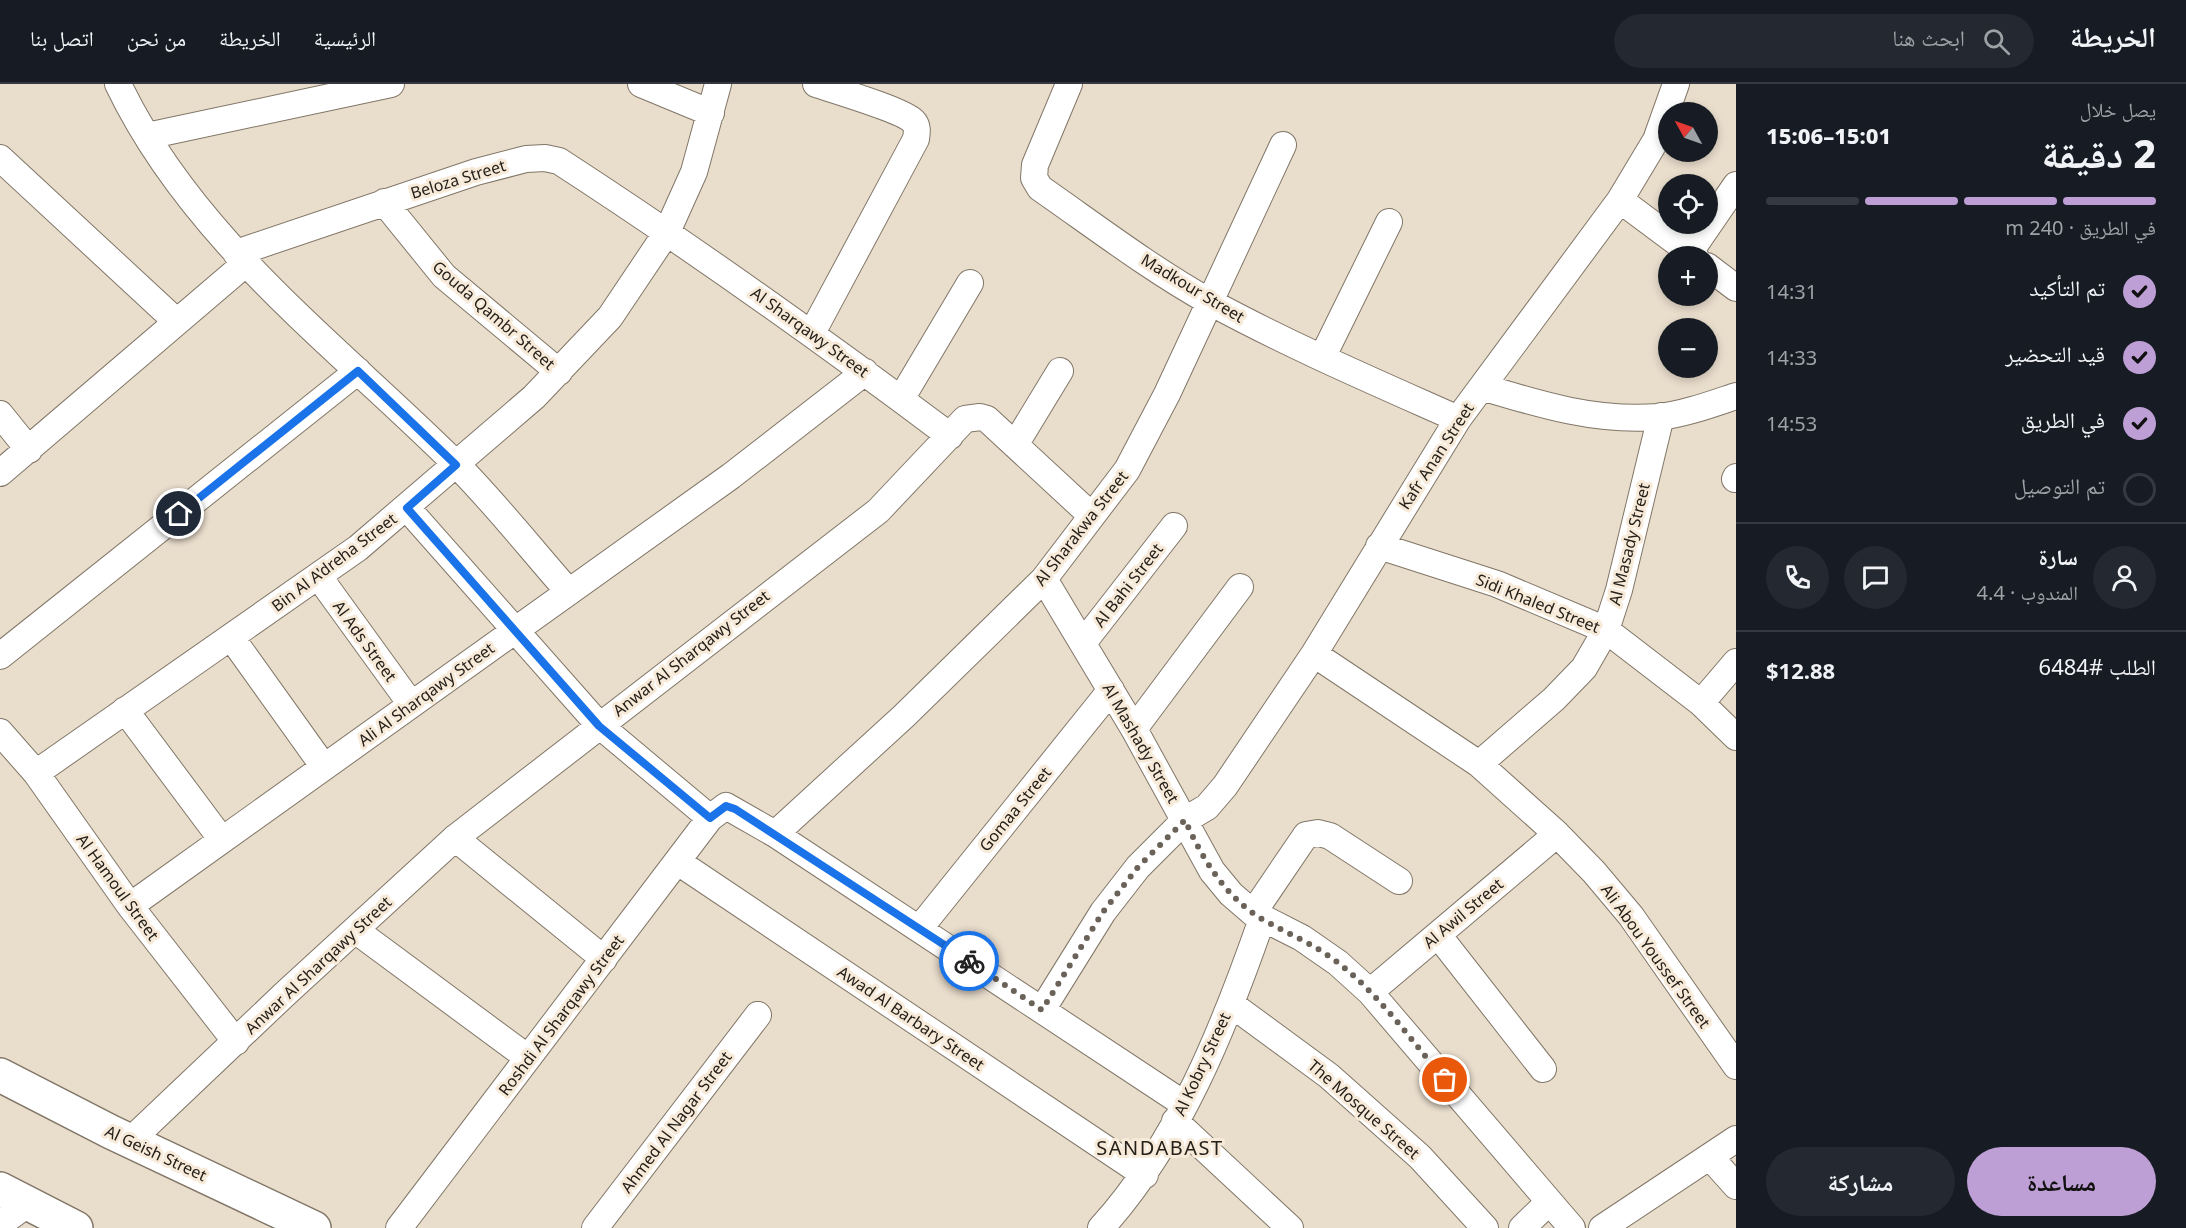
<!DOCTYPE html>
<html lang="ar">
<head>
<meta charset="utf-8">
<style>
  body { margin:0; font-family:"Noto Sans","Noto Naskh Arabic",sans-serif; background:#242831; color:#f1f3f6; direction:rtl; height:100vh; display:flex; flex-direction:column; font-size:22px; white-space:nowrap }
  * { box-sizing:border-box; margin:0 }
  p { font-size:20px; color:#9ea1a6 }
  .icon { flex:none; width:33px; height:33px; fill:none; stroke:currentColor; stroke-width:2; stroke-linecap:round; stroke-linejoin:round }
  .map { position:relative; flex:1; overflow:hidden; direction:ltr }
  .side { display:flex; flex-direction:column; background:#171b24; width:450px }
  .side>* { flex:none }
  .needle { width:39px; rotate:310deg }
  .buttons { position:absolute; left:1658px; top:18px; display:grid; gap:12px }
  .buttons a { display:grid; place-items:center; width:60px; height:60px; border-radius:50%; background:#171b24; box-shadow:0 3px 9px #0003; font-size:30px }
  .pin { position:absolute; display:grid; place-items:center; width:51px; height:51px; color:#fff; margin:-26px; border:3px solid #fff; border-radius:50%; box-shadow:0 2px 6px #0007 }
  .courier { position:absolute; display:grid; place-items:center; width:60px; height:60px; margin:-30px; border:4px solid #1a73e8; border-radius:50%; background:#fff; color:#222; box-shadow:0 2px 8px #0007 }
  .summary em { font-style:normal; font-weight:800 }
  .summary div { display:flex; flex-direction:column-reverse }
  .summary { display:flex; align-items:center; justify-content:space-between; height:102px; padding:0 30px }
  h1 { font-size:39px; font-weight:800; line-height:45px }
  .bar { display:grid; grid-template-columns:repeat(4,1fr); gap:9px 6px; align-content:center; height:72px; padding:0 30px }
  .bar i { height:8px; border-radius:4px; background:#363941 }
  .bar .current { background:#be9fd5 }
  .bar p { grid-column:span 4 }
  .line { display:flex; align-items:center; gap:15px; padding:0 30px; border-top:2px solid #363941 }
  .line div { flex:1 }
  .round { display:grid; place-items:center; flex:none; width:63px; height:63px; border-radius:32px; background:#242831 }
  ol { padding:0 30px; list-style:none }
  li { display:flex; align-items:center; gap:18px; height:66px }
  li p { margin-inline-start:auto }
  li .icon { padding:6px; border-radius:50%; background:#be9fd5; color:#111; stroke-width:4 }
  li:last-child { color:#9ea1a6 }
  li i { width:33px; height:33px; border:3px solid #363941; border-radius:50% }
  .cta { display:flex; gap:12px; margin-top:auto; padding:12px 30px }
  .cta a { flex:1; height:69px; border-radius:36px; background:#be9fd5; color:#111; font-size:24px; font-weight:800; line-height:69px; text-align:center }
  .cta a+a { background:#242831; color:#f1f3f6 }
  header { display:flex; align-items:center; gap:36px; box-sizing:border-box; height:84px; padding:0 30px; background:#171b24; border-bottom:2px solid #363941 }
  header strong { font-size:28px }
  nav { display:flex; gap:33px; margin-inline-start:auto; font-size:21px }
  .search { width:420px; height:54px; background:#242831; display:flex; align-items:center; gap:15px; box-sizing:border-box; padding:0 21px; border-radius:33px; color:#9ea1a6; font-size:22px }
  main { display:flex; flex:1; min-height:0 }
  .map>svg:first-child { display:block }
</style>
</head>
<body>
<header>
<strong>الخريطة</strong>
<div class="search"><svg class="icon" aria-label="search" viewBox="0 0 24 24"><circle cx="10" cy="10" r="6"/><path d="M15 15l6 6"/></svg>ابحث هنا</div>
<nav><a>الرئيسية</a><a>الخريطة</a><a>من نحن</a><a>اتصل بنا</a></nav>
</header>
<main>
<section class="side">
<div class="summary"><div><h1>2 دقيقة</h1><p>يصل خلال</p></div><em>15:01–15:06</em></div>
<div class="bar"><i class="current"></i><i class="current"></i><i class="current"></i><i></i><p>في الطريق · 240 m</p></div>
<ol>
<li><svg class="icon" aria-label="check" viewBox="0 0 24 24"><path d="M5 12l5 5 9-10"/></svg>تم التأكيد<p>14:31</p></li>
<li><svg class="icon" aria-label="check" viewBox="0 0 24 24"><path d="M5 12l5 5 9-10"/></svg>قيد التحضير<p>14:33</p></li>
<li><svg class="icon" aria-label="check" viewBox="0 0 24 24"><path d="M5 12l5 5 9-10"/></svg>في الطريق<p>14:53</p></li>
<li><i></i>تم التوصيل</li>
</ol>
<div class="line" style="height:108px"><a class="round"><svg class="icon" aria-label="person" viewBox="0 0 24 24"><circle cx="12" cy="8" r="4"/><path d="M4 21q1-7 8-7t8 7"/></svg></a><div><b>سارة</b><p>المندوب · 4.4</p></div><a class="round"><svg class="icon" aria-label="chat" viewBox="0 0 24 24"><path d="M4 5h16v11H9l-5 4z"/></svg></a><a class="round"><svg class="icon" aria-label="phone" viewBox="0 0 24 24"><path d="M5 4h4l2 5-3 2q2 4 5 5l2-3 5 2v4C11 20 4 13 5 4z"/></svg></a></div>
<div class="line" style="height:78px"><div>الطلب #6484</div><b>$12.88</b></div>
<div class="cta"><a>مساعدة</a><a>مشاركة</a></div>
</section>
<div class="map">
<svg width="1736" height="1144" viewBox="0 0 1736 1144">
  <rect width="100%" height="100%" fill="#e9ddcc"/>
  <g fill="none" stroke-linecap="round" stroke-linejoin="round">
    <g stroke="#817667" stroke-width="28">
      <path id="street" d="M118,0C192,155 336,261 455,379C495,419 531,465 569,508
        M641,0L711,29
        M1069,0L1035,81L1034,94L1040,104C1096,143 1151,185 1210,218C1291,262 1375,298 1458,335
        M147,52L391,0
        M0,74L177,238
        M1620,116L1695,172
        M384,118L444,192L559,288
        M1690,168L1736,101
        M236,169L476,88L526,75L545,74L559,77C693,164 822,256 950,352
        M1707,182L1736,204
        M812,249L916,55C917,48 918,42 913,37C902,26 834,6 816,0
        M1322,274L1389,138
        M1482,303C1541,321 1597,338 1659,333C1685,330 1712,320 1736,312
        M901,315L970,199
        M0,330L29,366
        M1015,361L1060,287
        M0,389L246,179
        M1735,395L1736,393
        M407,424L599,641L710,734
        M1379,462L1497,500L1606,546L1701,619L1736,653
        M319,493L411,620
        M1044,495L1134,645L1212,787L1231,810L1253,829L1302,854L1338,879L1370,908L1572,1144
        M231,553L324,683
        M1083,559L1174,442
        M1314,570L1479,680L1557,750L1594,788L1631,832L1736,982
        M0,572L358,287
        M1701,619L1736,578
        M125,626L222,756
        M1134,645L1240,503
        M0,648L36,689L130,822L236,958
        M1479,680L1554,615L1584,584L1606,546L1619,506L1661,332
        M36,689L358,464L534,313L610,233L667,148L694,88L718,0
        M775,750L904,632L1044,495L1127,386L1167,310L1283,61
        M455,754L604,875
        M678,778L1145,1091
        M130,822L731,392L865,288
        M1253,829L1306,751L1318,749L1330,752L1399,797
        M919,845L1111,606
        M355,846L528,974
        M1438,851L1543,985
        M1370,908L1557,750
        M1231,920L1329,992L1420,1073L1485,1144
        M1042,926L1103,828L1138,783L1185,736L1207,723L1225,702L1314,570L1458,335L1620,116L1656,56L1676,0
        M1175,1037L1290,1144
        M131,1056L286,909L455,754L878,427L965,335L980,333L987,335L1092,432
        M1710,1073L1736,1102
        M0,1140L29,1119
        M399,1144L710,734L726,722L775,750L1184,1020
        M595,1144L758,931
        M1101,1144C1179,1058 1224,944 1262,835
        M1522,1144L1549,1118
        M1602,1144L1736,1055"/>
    </g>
    <g stroke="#817667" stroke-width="36">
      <path id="secondary" d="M0,991L111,1048L314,1144
        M0,1105L76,1144"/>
    </g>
    <use href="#street" stroke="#fff" stroke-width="26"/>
    <use href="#secondary" stroke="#fff" stroke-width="33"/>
  </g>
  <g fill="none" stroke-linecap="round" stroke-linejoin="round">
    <path stroke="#6a6258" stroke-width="6" stroke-dasharray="0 10.8" d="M969,877L1042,926L1103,828L1138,783L1185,736C1202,774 1225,813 1262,835C1288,850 1314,860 1337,878C1379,910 1411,956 1445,996"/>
    <path stroke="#1a73e8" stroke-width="8" d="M179,430L358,287L456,381L407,424L599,642L710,734L726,722L735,725L969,877"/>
  </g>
  <g text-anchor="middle" stroke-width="6" stroke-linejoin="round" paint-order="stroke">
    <g font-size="16" fill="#25201a" stroke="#f7ead9">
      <text transform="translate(458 95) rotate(-17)" y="6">Beloza Street</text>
      <text transform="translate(1193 204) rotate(31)" y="6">Madkour Street</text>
      <text transform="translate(494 231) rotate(41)" y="6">Gouda Qambr Street</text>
      <text transform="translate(810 248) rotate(36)" y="6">Al Sharqawy Street</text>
      <text transform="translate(1436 372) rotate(-57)" y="6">Kafr Anan Street</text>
      <text transform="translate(1081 444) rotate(-52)" y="6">Al Sharakwa Street</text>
      <text transform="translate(1629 460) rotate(-76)" y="6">Al Masady Street</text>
      <text transform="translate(334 478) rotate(-37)" y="6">Bin Al A'dreha Street</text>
      <text transform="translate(1128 501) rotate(-52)" y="6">Al Bahi Street</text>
      <text transform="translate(1538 519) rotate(22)" y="6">Sidi Khaled Street</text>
      <text transform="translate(365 557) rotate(54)" y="6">Al Ads Street</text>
      <text transform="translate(691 569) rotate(-38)" y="6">Anwar Al Sharqawy Street</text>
      <text transform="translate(426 610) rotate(-36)" y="6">Ali Al Sharqawy Street</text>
      <text transform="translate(1141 659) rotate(60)" y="6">Al Mashady Street</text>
      <text transform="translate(1015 725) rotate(-51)" y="6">Gomaa Street</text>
      <text transform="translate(118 803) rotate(54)" y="6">Al Hamoul Street</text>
      <text transform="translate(1463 829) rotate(-40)" y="6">Al Awil Street</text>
      <text transform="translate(1656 872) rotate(54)" y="6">Ali Abou Youssef Street</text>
      <text transform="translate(318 881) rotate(-43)" y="6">Anwar Al Sharqawy Street</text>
      <text transform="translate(561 931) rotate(-53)" y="6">Roshdi Al Sharqawy Street</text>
      <text transform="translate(911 934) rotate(34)" y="6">Awad Al Barbary Street</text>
      <text transform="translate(1202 980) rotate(-65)" y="6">Al Kobry Street</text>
      <text transform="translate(1364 1025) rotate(41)" y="6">The Mosque Street</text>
      <text transform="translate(676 1038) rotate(-53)" y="6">Ahmed Al Nagar Street</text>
      <text transform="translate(156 1069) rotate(25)" y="6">Al Geish Street</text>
    </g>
    <g font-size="20" letter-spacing="1.5" fill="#25201a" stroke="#f7ead9">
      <text x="1160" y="1071">SANDABAST</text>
    </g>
  </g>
</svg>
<div class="buttons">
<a><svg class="needle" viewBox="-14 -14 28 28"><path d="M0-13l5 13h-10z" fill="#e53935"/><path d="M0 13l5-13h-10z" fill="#9ea1a6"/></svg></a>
<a><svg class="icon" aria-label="locate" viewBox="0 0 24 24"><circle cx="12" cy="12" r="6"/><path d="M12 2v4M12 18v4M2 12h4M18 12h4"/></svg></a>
<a>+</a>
<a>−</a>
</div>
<div class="pin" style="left:1445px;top:996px;background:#ea580c"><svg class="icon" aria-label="bag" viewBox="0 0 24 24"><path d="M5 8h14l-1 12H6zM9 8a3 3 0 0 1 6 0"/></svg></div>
<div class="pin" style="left:179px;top:430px;background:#1f2937"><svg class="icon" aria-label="home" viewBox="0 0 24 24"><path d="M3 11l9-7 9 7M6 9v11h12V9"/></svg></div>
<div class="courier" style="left:969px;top:877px"><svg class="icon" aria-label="bike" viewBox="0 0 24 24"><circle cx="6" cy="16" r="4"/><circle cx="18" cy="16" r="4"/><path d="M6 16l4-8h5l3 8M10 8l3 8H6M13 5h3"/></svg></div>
</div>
</main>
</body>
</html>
